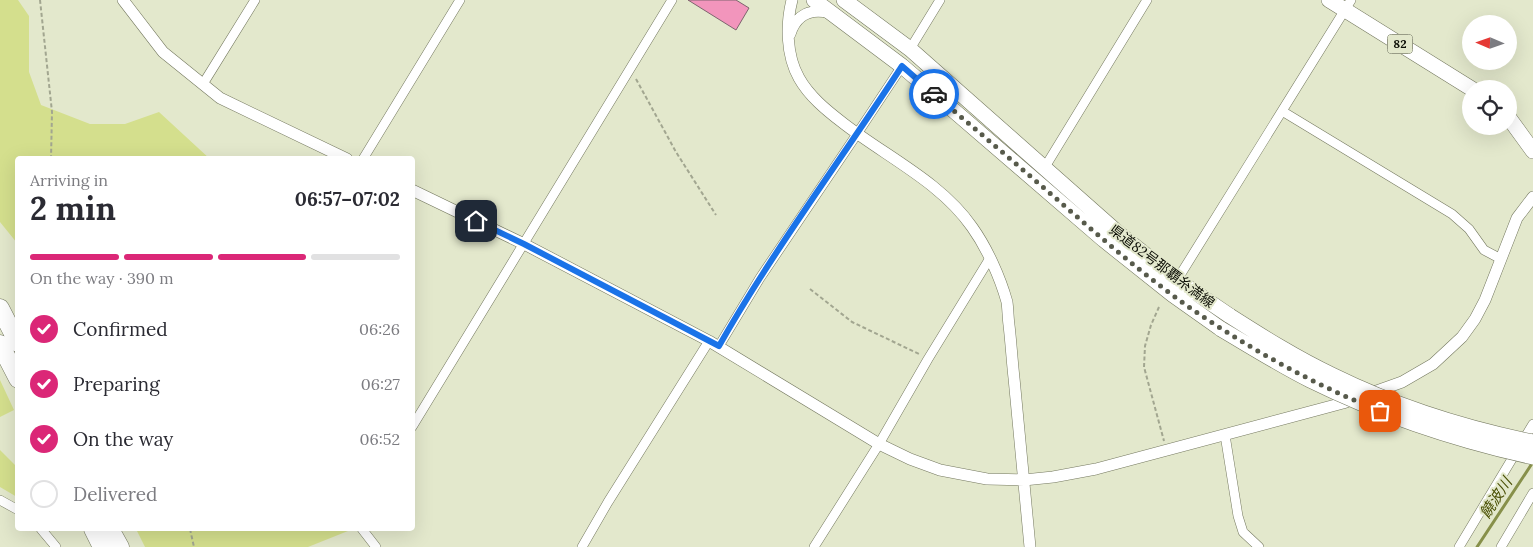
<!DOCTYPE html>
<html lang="en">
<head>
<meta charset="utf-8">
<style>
  body { margin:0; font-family:Lora,"Noto Sans JP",serif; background:#f7f7f7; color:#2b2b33; height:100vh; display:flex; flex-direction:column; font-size:19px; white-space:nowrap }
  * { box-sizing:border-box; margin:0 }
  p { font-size:16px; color:#7c7c81 }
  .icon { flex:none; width:28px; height:28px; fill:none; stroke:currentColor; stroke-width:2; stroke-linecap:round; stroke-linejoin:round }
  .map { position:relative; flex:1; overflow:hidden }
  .sheet { position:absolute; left:15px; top:156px; width:400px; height:375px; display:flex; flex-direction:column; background:#fff; border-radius:5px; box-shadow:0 5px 20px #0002 }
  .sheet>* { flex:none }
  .needle { width:32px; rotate:272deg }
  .fabs { position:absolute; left:1462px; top:15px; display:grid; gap:10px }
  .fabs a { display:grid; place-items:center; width:55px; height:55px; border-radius:50%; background:#fff; box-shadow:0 5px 20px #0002; font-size:25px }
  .pin { position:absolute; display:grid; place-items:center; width:42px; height:42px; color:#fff; margin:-21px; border-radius:10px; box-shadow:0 2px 8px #0006 }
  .courier { position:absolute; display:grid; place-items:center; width:50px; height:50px; margin:-25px; border:4px solid #1a73e8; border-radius:50%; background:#fff; color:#222; box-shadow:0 1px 6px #0007 }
  .head em { font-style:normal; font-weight:700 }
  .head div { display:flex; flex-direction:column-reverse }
  .head { display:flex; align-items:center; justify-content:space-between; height:85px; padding:0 15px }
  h1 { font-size:32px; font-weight:700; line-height:38px }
  .bar { display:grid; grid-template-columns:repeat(4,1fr); gap:8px 5px; align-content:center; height:60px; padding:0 15px }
  .bar i { height:6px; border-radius:4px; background:#e1e1e2 }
  .bar .selected { background:#db2777 }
  .bar p { grid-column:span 4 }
  ol { padding:0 15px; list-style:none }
  li { display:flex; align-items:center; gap:15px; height:55px }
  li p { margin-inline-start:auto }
  li .icon { padding:5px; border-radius:50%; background:#db2777; color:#fff; stroke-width:4 }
  li:last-child { color:#7c7c81 }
  li i { width:28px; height:28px; border:2px solid #e1e1e2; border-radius:50% }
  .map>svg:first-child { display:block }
</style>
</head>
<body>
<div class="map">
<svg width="1533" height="547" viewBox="0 0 1533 547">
  <rect width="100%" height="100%" fill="#e3e8cc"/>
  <path fill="#d4df8d" d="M0,0H18L29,16V72L41,105L90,124H125L159,112L210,159H18L17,243L0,222Z
    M0,380L14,410L0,417Z
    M0,450L17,467V497L0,487Z
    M136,529H349L348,531L308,547H145Z"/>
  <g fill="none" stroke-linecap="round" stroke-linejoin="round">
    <path stroke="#87904a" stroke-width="3" d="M1477,547L1533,462"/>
  </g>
  <path fill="#f295bc" stroke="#7e646e" d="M688,0H736L749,8L736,30Z"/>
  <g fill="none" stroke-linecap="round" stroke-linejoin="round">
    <g stroke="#74785f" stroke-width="10">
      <path id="minor" d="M910,49L940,0
        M203,84L255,0
        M1282,111L1452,214L1469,229L1484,250L1501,259
        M363,159L460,0
        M1045,167L1147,0
        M1177,280L1351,0
        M719,346L760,278L857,134L902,66
        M412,427L672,0
        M1225,435L1238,516L1243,532L1259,547
        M0,500L18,510
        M41,529L56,547
        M362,529L376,547
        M582,547L608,502L709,341
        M814,547L879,444L928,359L990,258
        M1459,547L1533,424
        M1501,547L1533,493"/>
    </g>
    <g stroke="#74785f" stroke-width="12">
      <path id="tertiary" d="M123,0L163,52L220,98L347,159
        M792,0C786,24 786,55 799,78C809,96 826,110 843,123C885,156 941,182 972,227C987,248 1000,277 1007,302C1008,309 1008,318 1009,325C1011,342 1012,360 1014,378C1019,434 1025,491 1030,547
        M790,34C796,15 811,8 830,13
        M412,190L524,244L709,341L879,444L910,459L940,470L987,479L1024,480L1053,477L1096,469L1343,403L1402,382L1433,364L1447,351L1462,337L1475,319L1485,300L1517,218L1533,197"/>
    </g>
    <g stroke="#74785f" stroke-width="16">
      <path id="primary" d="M814,0L902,66L1104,240L1173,295L1221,329
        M844,0L910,49L1117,232L1177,280L1230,316
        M1329,0L1472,89
        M1509,118L1533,151"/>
    </g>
    <g stroke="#74785f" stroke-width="19">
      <path id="motorway" d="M0,308L18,343
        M0,344L18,379
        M93,529L102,547
        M110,529L120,547"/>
    </g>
    <path stroke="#a2a690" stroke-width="2" stroke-dasharray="4 2.5" stroke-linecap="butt" d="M40,0L52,112L51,159
      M636,79L676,152L716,215
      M810,289L852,322L919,354
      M1159,307L1151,325L1145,346L1144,367L1164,441
      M190,529L194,547"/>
    <use href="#minor" stroke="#fff" stroke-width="9"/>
    <use href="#tertiary" stroke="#fff" stroke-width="11"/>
    <use href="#primary" stroke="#fff" stroke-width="15"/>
    <use href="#motorway" stroke="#fff" stroke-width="18"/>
    <g stroke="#74785f" stroke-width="16" stroke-linecap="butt">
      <path id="primary-bridge" d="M1230,316C1263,337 1296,358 1332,375C1395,406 1464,428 1533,442
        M1221,329C1250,346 1280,365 1310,380C1381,415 1456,440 1533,457"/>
    </g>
    <use href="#primary-bridge" stroke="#fff" stroke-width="15"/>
  </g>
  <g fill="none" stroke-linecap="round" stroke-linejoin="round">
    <path stroke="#575a4b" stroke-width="5" stroke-dasharray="0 9" d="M934,94C974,128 1013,161 1052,195C1106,242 1161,291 1222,329C1272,361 1325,389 1380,411"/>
    <path stroke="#1a73e8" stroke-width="6" d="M476,221L524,244L719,346C774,249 841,160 902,66L934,94"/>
  </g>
  <g text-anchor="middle" stroke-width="4" stroke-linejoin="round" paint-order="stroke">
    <rect fill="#e3e8cc" stroke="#4c4f41" stroke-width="1" x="1387.5" y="34.5" width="25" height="19" rx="4"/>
    <g font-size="12" font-weight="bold" fill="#0c0e05">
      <text x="1400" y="48">82</text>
    </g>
    <g font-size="14" fill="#0c0e05" stroke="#e3e8cc">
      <text transform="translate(1162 266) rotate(37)" y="5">県道82号那覇糸満線</text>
    </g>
    <g font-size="15" font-style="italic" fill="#494f03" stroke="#e3e8cc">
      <text transform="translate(1496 498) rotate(-57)" y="5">饒波川</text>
    </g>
  </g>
</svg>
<div class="fabs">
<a><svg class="needle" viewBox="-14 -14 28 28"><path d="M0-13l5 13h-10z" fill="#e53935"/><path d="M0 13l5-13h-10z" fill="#7c7c81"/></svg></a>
<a><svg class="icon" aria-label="locate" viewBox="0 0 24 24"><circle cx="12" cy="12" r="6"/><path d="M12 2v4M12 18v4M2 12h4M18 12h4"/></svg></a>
</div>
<div class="pin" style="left:1380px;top:411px;background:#ea580c"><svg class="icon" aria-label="bag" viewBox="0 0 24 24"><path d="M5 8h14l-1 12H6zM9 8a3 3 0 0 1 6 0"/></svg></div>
<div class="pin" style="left:476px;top:221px;background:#1f2937"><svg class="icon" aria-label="home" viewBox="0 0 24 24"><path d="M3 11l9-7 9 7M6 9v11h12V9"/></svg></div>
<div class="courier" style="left:934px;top:94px"><svg class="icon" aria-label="car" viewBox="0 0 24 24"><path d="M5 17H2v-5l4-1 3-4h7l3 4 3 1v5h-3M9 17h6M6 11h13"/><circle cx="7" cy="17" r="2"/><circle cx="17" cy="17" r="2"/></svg></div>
<section class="sheet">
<div class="head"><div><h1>2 min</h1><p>Arriving in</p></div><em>06:57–07:02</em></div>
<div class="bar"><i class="selected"></i><i class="selected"></i><i class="selected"></i><i></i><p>On the way · 390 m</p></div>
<ol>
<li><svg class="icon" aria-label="check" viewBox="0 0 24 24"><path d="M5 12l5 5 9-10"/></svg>Confirmed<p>06:26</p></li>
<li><svg class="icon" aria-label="check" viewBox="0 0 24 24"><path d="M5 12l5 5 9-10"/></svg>Preparing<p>06:27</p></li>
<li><svg class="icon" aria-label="check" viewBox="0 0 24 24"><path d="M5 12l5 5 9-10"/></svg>On the way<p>06:52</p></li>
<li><i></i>Delivered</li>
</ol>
</section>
</div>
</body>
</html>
